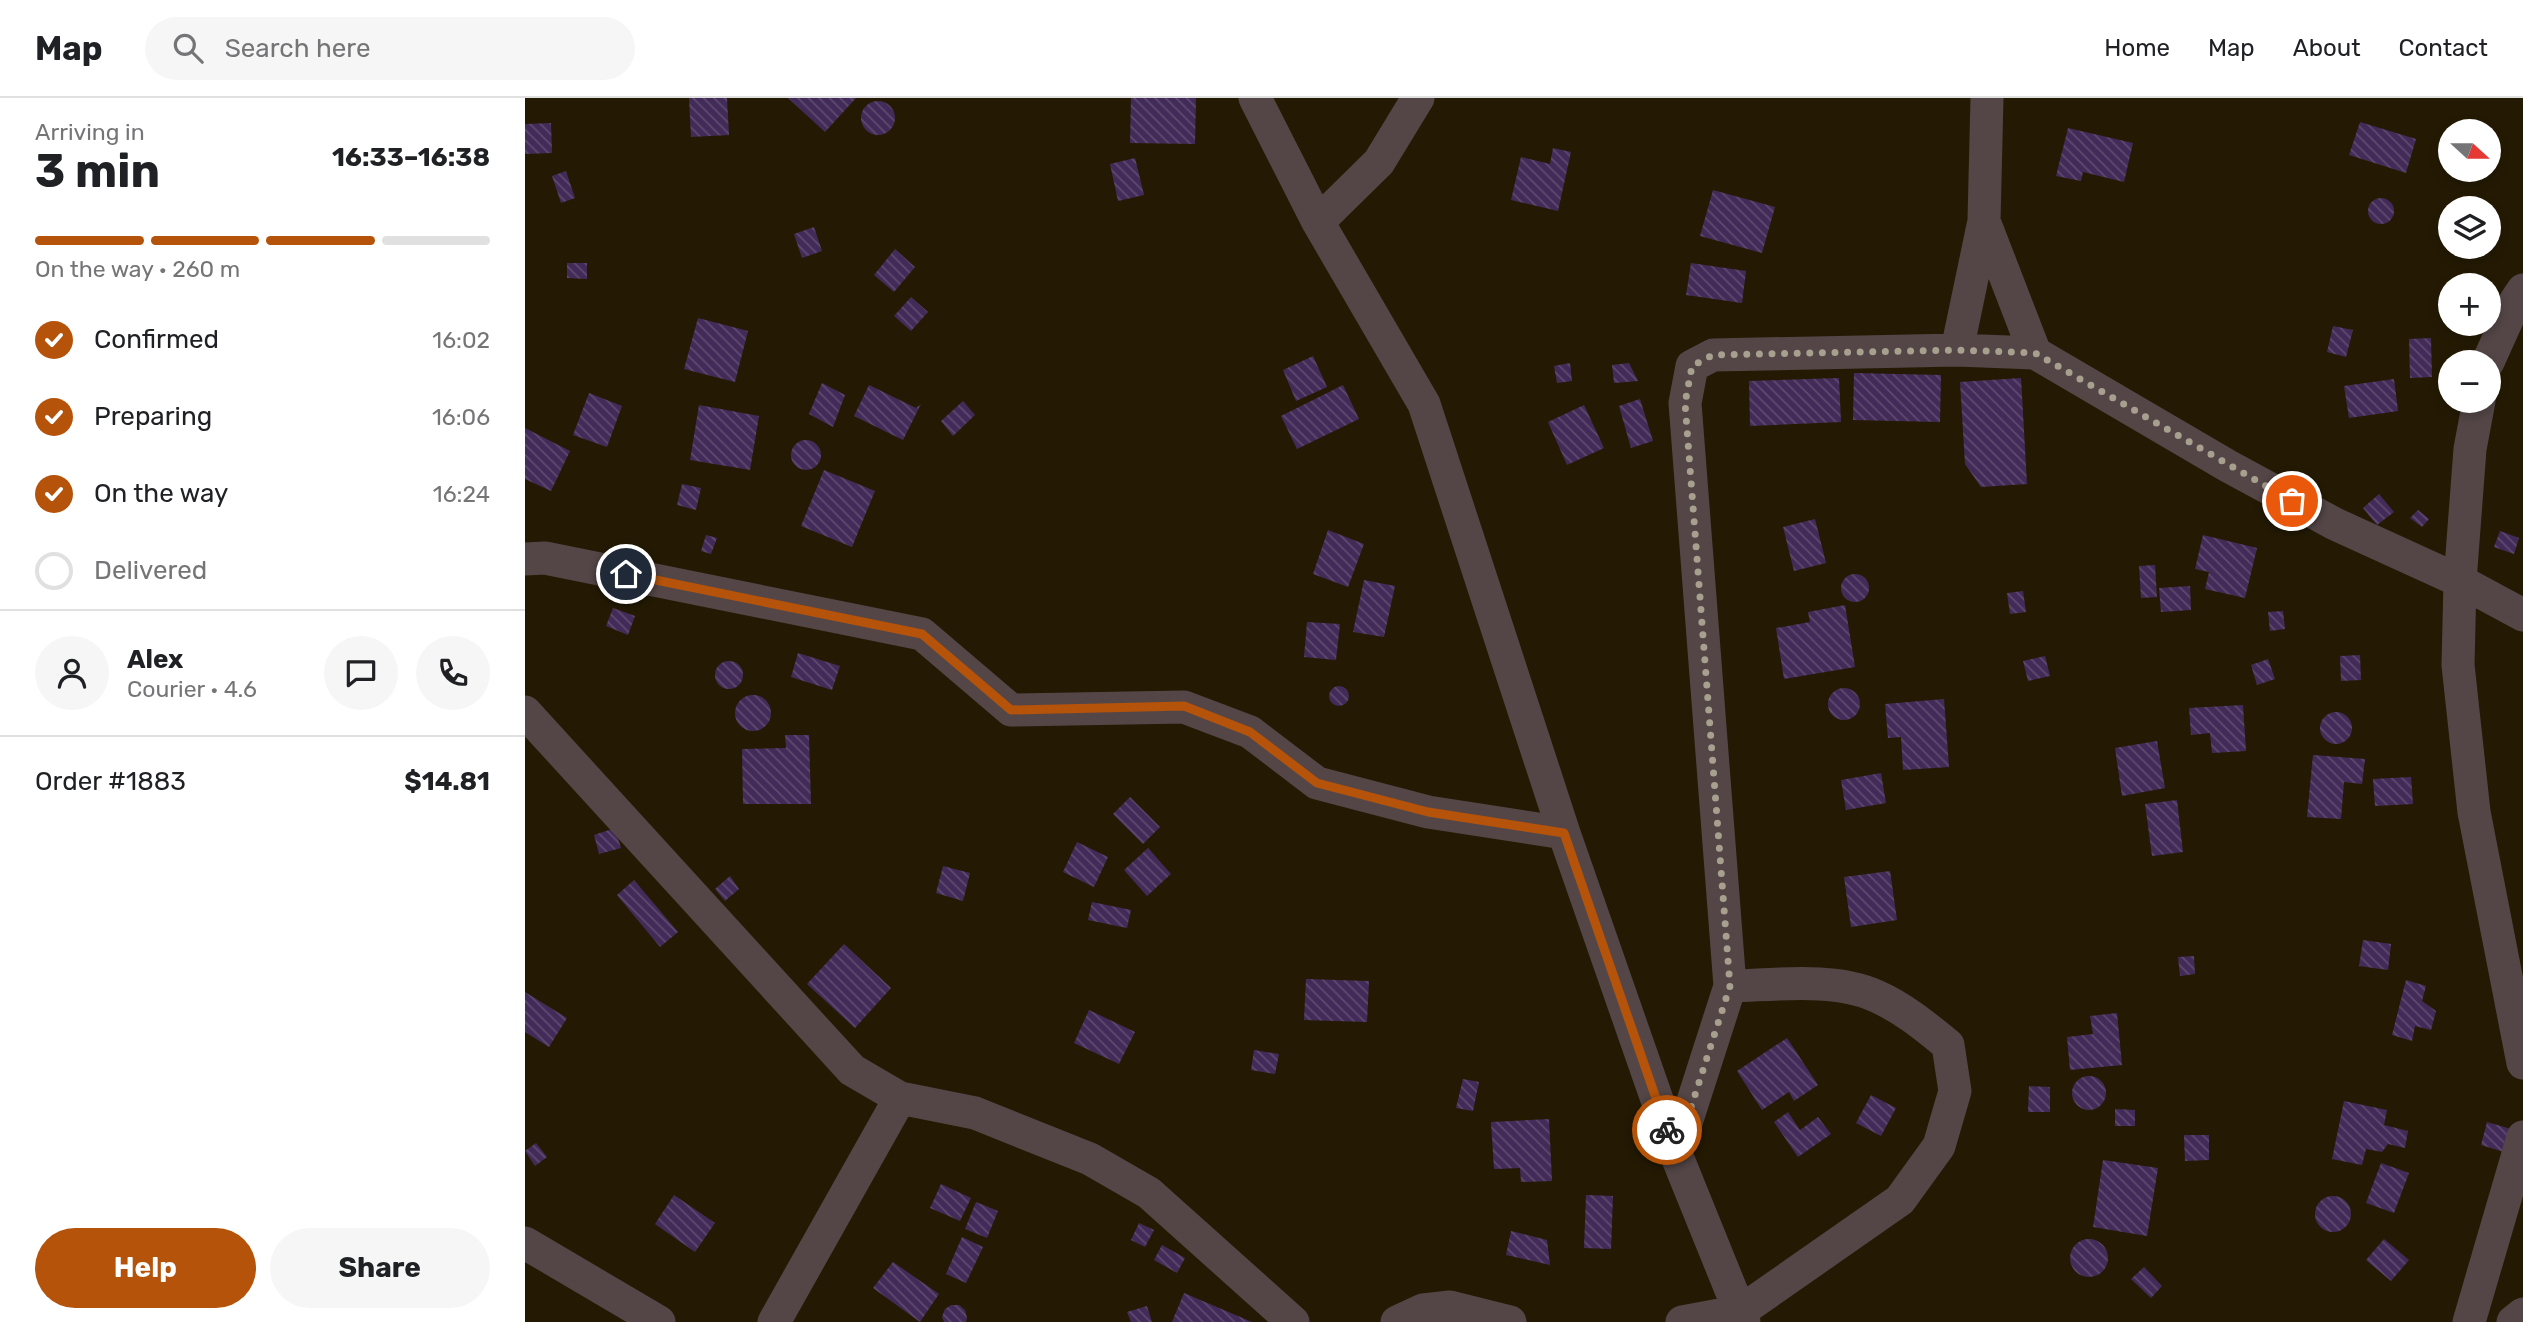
<!DOCTYPE html>
<html lang="en">
<head>
<meta charset="utf-8">
<style>
  body { margin:0; font-family:Rubik,sans-serif; background:#f6f6f6; color:#202124; height:100vh; display:flex; flex-direction:column; font-size:26px; white-space:nowrap }
  * { box-sizing:border-box; margin:0 }
  p { font-size:23px; color:#757577 }
  .icon { flex:none; width:38px; height:38px; fill:none; stroke:currentColor; stroke-width:2; stroke-linecap:round; stroke-linejoin:round }
  .map { position:relative; flex:1; overflow:hidden }
  .sheet { display:flex; flex-direction:column; background:#fff; width:525px }
  .sheet>* { flex:none }
  .needle { width:46px; rotate:111deg }
  .fabs { position:absolute; left:1913px; top:21px; display:grid; gap:14px }
  .fabs a { display:grid; place-items:center; width:63px; height:63px; border-radius:50%; background:#fff; box-shadow:0 4px 10px #0003; font-size:35px }
  .pin { position:absolute; display:grid; place-items:center; width:60px; height:60px; color:#fff; margin:-30px; border:4px solid #fff; border-radius:50%; box-shadow:0 2px 7px #0007 }
  .courier { position:absolute; display:grid; place-items:center; width:70px; height:70px; margin:-35px; border:5px solid #b45309; border-radius:50%; background:#fff; color:#222; box-shadow:0 2px 9px #0007 }
  .head em { font-style:normal; font-weight:700 }
  .head div { display:flex; flex-direction:column-reverse }
  .head { display:flex; align-items:center; justify-content:space-between; height:119px; padding:0 35px }
  h1 { font-size:46px; font-weight:700; line-height:52px }
  .bar { display:grid; grid-template-columns:repeat(4,1fr); gap:10px 7px; align-content:center; height:84px; padding:0 35px }
  .bar i { height:9px; border-radius:5px; background:#e0e0e0 }
  .bar .active { background:#b45309 }
  .bar p { grid-column:span 4 }
  .line { display:flex; align-items:center; gap:18px; padding:0 35px; border-top:2px solid #e0e0e0 }
  .line div { flex:1 }
  .round { display:grid; place-items:center; flex:none; width:74px; height:74px; border-radius:37px; background:#f6f6f6 }
  ol { padding:0 35px; list-style:none }
  li { display:flex; align-items:center; gap:21px; height:77px }
  li p { margin-inline-start:auto }
  li .icon { padding:7px; border-radius:50%; background:#b45309; color:#fff; stroke-width:4 }
  li:last-child { color:#757577 }
  li i { width:38px; height:38px; border:4px solid #e0e0e0; border-radius:50% }
  .action { display:flex; gap:14px; margin-top:auto; padding:14px 35px }
  .action a { flex:1; height:80px; border-radius:42px; background:#b45309; color:#fff; font-size:28px; font-weight:700; line-height:80px; text-align:center }
  .action a+a { background:#f6f6f6; color:#202124 }
  header { display:flex; align-items:center; gap:42px; box-sizing:border-box; height:98px; padding:0 35px; background:#fff; border-bottom:2px solid #e0e0e0 }
  header strong { font-size:33px }
  nav { display:flex; gap:38px; margin-inline-start:auto; font-size:24px }
  .search { width:490px; height:63px; background:#f6f6f6; display:flex; align-items:center; gap:18px; box-sizing:border-box; padding:0 24px; border-radius:38px; color:#757577; font-size:26px }
  main { display:flex; flex:1; min-height:0 }
  .map>svg:first-child { display:block }
</style>
</head>
<body>
<header>
<strong>Map</strong>
<div class="search"><svg class="icon" aria-label="search" viewBox="0 0 24 24"><circle cx="10" cy="10" r="6"/><path d="M15 15l6 6"/></svg>Search here</div>
<nav><a>Home</a><a>Map</a><a>About</a><a>Contact</a></nav>
</header>
<main>
<section class="sheet">
<div class="head"><div><h1>3 min</h1><p>Arriving in</p></div><em>16:33–16:38</em></div>
<div class="bar"><i class="active"></i><i class="active"></i><i class="active"></i><i></i><p>On the way · 260 m</p></div>
<ol>
<li><svg class="icon" aria-label="check" viewBox="0 0 24 24"><path d="M5 12l5 5 9-10"/></svg>Confirmed<p>16:02</p></li>
<li><svg class="icon" aria-label="check" viewBox="0 0 24 24"><path d="M5 12l5 5 9-10"/></svg>Preparing<p>16:06</p></li>
<li><svg class="icon" aria-label="check" viewBox="0 0 24 24"><path d="M5 12l5 5 9-10"/></svg>On the way<p>16:24</p></li>
<li><i></i>Delivered</li>
</ol>
<div class="line" style="height:126px"><a class="round"><svg class="icon" aria-label="person" viewBox="0 0 24 24"><circle cx="12" cy="8" r="4"/><path d="M4 21q1-7 8-7t8 7"/></svg></a><div><b>Alex</b><p>Courier · 4.6</p></div><a class="round"><svg class="icon" aria-label="chat" viewBox="0 0 24 24"><path d="M4 5h16v11H9l-5 4z"/></svg></a><a class="round"><svg class="icon" aria-label="phone" viewBox="0 0 24 24"><path d="M5 4h4l2 5-3 2q2 4 5 5l2-3 5 2v4C11 20 4 13 5 4z"/></svg></a></div>
<div class="line" style="height:91px"><div>Order #1883</div><b>$14.81</b></div>
<div class="action"><a>Help</a><a>Share</a></div>
</section>
<div class="map">
<svg width="1998" height="1224" viewBox="0 0 1998 1224">
  <defs>
    <pattern id="building-back-hatch" width="6" height="6" patternUnits="userSpaceOnUse" patternTransform="scale(1.75)"><rect width="6" height="6" fill="#422b58"/><path d="M-1 5l2 2M0 0l6 6M5-1l2 2" fill="none" stroke="#5e4a6f"/></pattern>
  </defs>
  <rect width="100%" height="100%" fill="#241a04"/>
  <path fill="url(#building-back-hatch)" d="M164,0H202L204,37L166,39Z
    M263,0H331L300,34Z
    M606,0H671L670,46L605,45Z
    M336 20a17 17 0 1 1 34 0a17 17 0 1 1-34 0Z
    M1835,24L1891,41L1881,75L1824,57Z
    M26,25L27,55L0,56V26Z
    M1543,30L1608,45L1599,84L1558,74L1556,83L1531,78Z
    M1028,50L1046,54L1033,113L986,102L996,59L1025,66Z
    M610,60L619,97L593,103L585,66Z
    M41,73L50,100L36,105L27,78Z
    M1188,92L1250,109L1237,155L1175,138Z
    M1843 113a13 13 0 1 1 26 0a13 13 0 1 1-26 0Z
    M289,129L297,153L277,160L269,136Z
    M370,151L390,169L369,194L349,177Z
    M42,165H62V181L42,180Z
    M1166,165L1221,173L1217,205L1161,197Z
    M386,199L403,214L386,233L369,218Z
    M173,220L223,233L210,284L159,271Z
    M1808,228L1828,232L1821,259L1802,254Z
    M1906,240L1907,279L1885,280L1884,241Z
    M788,258L802,289L771,303L758,272Z
    M1045,265L1047,283L1032,285L1029,268Z
    M1104,265L1113,283L1089,285L1087,267Z
    M1329,275L1416,277L1415,324L1328,322Z
    M1314,280L1316,324L1225,328L1224,283Z
    M1496,280L1502,386L1456,389L1440,366L1435,284Z
    M1869,281L1873,313L1824,320L1819,288Z
    M297,285L320,297L308,329L284,316Z
    M344,287L391,310L396,306L378,342L329,318Z
    M818,287L834,321L772,351L756,318Z
    M64,295L97,308L82,349L48,337Z
    M1115,301L1128,343L1106,350L1094,308Z
    M438,303L450,317L428,338L416,323Z
    M174,307L234,318L225,372L165,362Z
    M1059,307L1079,350L1042,367L1023,324Z
    M0,330L45,353L26,393L0,381Z
    M266 357a15 15 0 1 1 30 0a15 15 0 1 1-30 0Z
    M299,372L350,393L327,449L276,428Z
    M157,386L176,390L171,412L152,407Z
    M1854,396L1869,414L1852,427L1838,410Z
    M1893,412L1904,421L1897,429L1885,420Z
    M1290,421L1301,465L1269,473L1258,429Z
    M803,432L839,446L823,489L788,476Z
    M1975,433L1994,440L1989,456L1969,449Z
    M181,437L192,440L186,456L176,453Z
    M1678,437L1732,450L1720,500L1680,491L1684,474L1670,471Z
    M1630,467L1632,499L1616,500L1614,468Z
    M1316 490a14 14 0 1 1 28 0a14 14 0 1 1-28 0Z
    M839,482L870,488L859,539L828,534Z
    M1665,488L1666,512L1636,514L1634,490Z
    M1498,493L1501,514L1485,516L1482,495Z
    M1320,507L1330,569L1259,581L1251,530L1285,524L1283,514Z
    M88,510L110,518L103,537L81,528Z
    M1758,513L1760,531L1745,533L1743,514Z
    M782,524L815,526L811,562L779,559Z
    M273,555L315,568L307,592L266,579Z
    M1835,557L1836,582L1816,583L1815,558Z
    M1520,558L1525,578L1503,583L1498,563Z
    M1743,561L1750,581L1732,587L1726,567Z
    M190 577a14 14 0 1 1 28 0a14 14 0 1 1-28 0Z
    M804 598a10 10 0 1 1 20 0a10 10 0 1 1-20 0Z
    M1303 606a16 16 0 1 1 32 0a16 16 0 1 1-32 0Z
    M210 615a18 18 0 1 1 36 0a18 18 0 1 1-36 0Z
    M1419,601L1424,669L1378,672L1376,639L1363,640L1360,606Z
    M1718,607L1721,653L1687,655L1685,635L1666,637L1664,610Z
    M1795 630a16 16 0 1 1 32 0a16 16 0 1 1-32 0Z
    M260,637H284L286,706H218L217,651L261,650Z
    M1632,643L1640,690L1597,698L1590,650Z
    M1788,657L1840,661L1837,686L1819,684L1816,721L1782,719Z
    M1356,675L1361,705L1321,712L1316,682Z
    M1886,679L1888,706L1850,708L1848,681Z
    M605,699L635,729L618,746L588,716Z
    M1652,702L1658,754L1627,758L1620,706Z
    M90,730L96,750L74,756L69,737Z
    M552,744L583,759L569,789L538,774Z
    M623,750L646,776L622,798L599,772Z
    M418,768L445,775L438,803L411,795Z
    M1365,773L1372,822L1326,829L1319,779Z
    M205,778L214,791L200,803L190,791Z
    M109,782L153,834L135,849L92,797Z
    M567,804L606,812L602,830L563,822Z
    M1838,842L1866,846L1863,872L1834,868Z
    M319,846L366,890L330,930L282,886Z
    M1669,858L1670,876L1655,878L1653,859Z
    M781,881L844,883L842,924L779,922Z
    M1881,882L1901,888L1897,903L1911,913L1906,932L1890,928L1887,943L1867,937Z
    M0,894L42,920L24,949L0,934Z
    M564,912L610,934L594,966L549,945Z
    M1592,915L1597,967L1545,972L1542,939L1568,936L1565,918Z
    M1262,940L1293,987L1269,1003L1264,994L1237,1012L1212,973Z
    M729,952L754,956L750,976L726,972Z
    M1547 995a17 17 0 1 1 34 0a17 17 0 1 1-34 0Z
    M938,981L954,984L948,1013L931,1010Z
    M1504,988L1525,989V1014H1503Z
    M1346,997L1371,1010L1356,1038L1331,1025Z
    M1819,1003L1862,1012L1859,1027L1883,1033L1880,1050L1863,1046L1857,1054L1841,1051L1837,1067L1807,1061Z
    M1590,1011L1610,1012V1028H1590Z
    M1263,1014L1275,1032L1293,1019L1306,1036L1273,1059L1249,1024Z
    M1024,1021L1027,1083L996,1084L995,1070L969,1071L966,1024Z
    M1962,1024L1986,1031L1979,1054L1956,1047Z
    M1659,1037H1684V1062L1660,1063Z
    M11,1045L22,1059L10,1068L0,1053Z
    M1578,1062L1633,1070L1622,1138L1568,1129Z
    M1856,1065L1884,1075L1869,1115L1841,1105Z
    M416,1086L446,1100L435,1123L405,1110Z
    M149,1097L190,1125L170,1154L130,1126Z
    M1061,1097L1088,1098L1086,1151L1059,1150Z
    M1790 1116a18 18 0 1 1 36 0a18 18 0 1 1-36 0Z
    M451,1104L473,1113L462,1140L440,1131Z
    M614,1125L629,1132L620,1149L606,1142Z
    M986,1133L1022,1142L1025,1167L981,1157Z
    M437,1139L458,1149L441,1185L421,1176Z
    M1859,1141L1884,1162L1866,1183L1841,1162Z
    M1545 1160a19 19 0 1 1 38 0a19 19 0 1 1-38 0Z
    M637,1147L660,1160L652,1175L629,1162Z
    M368,1164L414,1196L395,1224L348,1190Z
    M1619,1169L1637,1188L1626,1200L1606,1181Z
    M659,1195L727,1224H647Z
    M426,1207H434L440,1212L442,1220L441,1224H419L417,1219L420,1211Z
    M622,1208L627,1224H606L602,1214Z"/>
  <g fill="none" stroke-linecap="round" stroke-linejoin="round">
    <path stroke="#544647" stroke-width="33" d="M730,0L793,124L899,306L1039,735L1151,1056L1219,1224
      M1459,123L1510,255
      M793,124L854,64L893,0
      M1432,252L1459,123L1462,0
      M1963,264L1990,204L1998,192
      M1954,303L1945,351L1935,483L1933,567L1949,714L1998,965
      M0,461L20,460L397,536L486,612L659,609L725,634L792,685L903,714L1039,735
      M0,614L327,972L375,1000L450,1015L565,1061L624,1095L768,1224
      M1205,888L1160,305L1167,268L1188,257L1432,252L1510,255L1703,368L1810,426L1935,483L1998,517
      M1151,1056L1205,888C1250,887 1310,879 1351,898C1378,910 1400,928 1423,947L1430,993L1414,1048L1375,1102L1216,1213L1157,1224
      M0,1145L134,1224
      M249,1224L375,1000
      M872,1224L898,1212L925,1209L985,1224
      M1944,1224L1998,1039
      M1988,1224L1998,1216"/>
  </g>
  <g fill="none" stroke-linecap="round" stroke-linejoin="round">
    <path stroke="#a7a08f" stroke-width="7" stroke-dasharray="0 12.6" d="M1142,1032L1151,1056L1205,888L1160,305L1167,268L1188,257L1432,252L1510,255L1767,403"/>
    <path stroke="#b45309" stroke-width="9" d="M101,476L397,536L486,612L659,608L725,634L792,685L903,714L1039,735L1142,1032"/>
  </g>
</svg>
<div class="fabs">
<a><svg class="needle" viewBox="-14 -14 28 28"><path d="M0-13l5 13h-10z" fill="#e53935"/><path d="M0 13l5-13h-10z" fill="#757577"/></svg></a>
<a><svg class="icon" aria-label="layers" viewBox="0 0 24 24"><path d="M12 4l9 5-9 5-9-5zM3 14l9 5 9-5"/></svg></a>
<a>+</a>
<a>−</a>
</div>
<div class="pin" style="left:1767px;top:403px;background:#ea580c"><svg class="icon" aria-label="bag" viewBox="0 0 24 24"><path d="M5 8h14l-1 12H6zM9 8a3 3 0 0 1 6 0"/></svg></div>
<div class="pin" style="left:101px;top:476px;background:#1f2937"><svg class="icon" aria-label="home" viewBox="0 0 24 24"><path d="M3 11l9-7 9 7M6 9v11h12V9"/></svg></div>
<div class="courier" style="left:1142px;top:1032px"><svg class="icon" aria-label="bike" viewBox="0 0 24 24"><circle cx="6" cy="16" r="4"/><circle cx="18" cy="16" r="4"/><path d="M6 16l4-8h5l3 8M10 8l3 8H6M13 5h3"/></svg></div>
</div>
</main>
</body>
</html>
